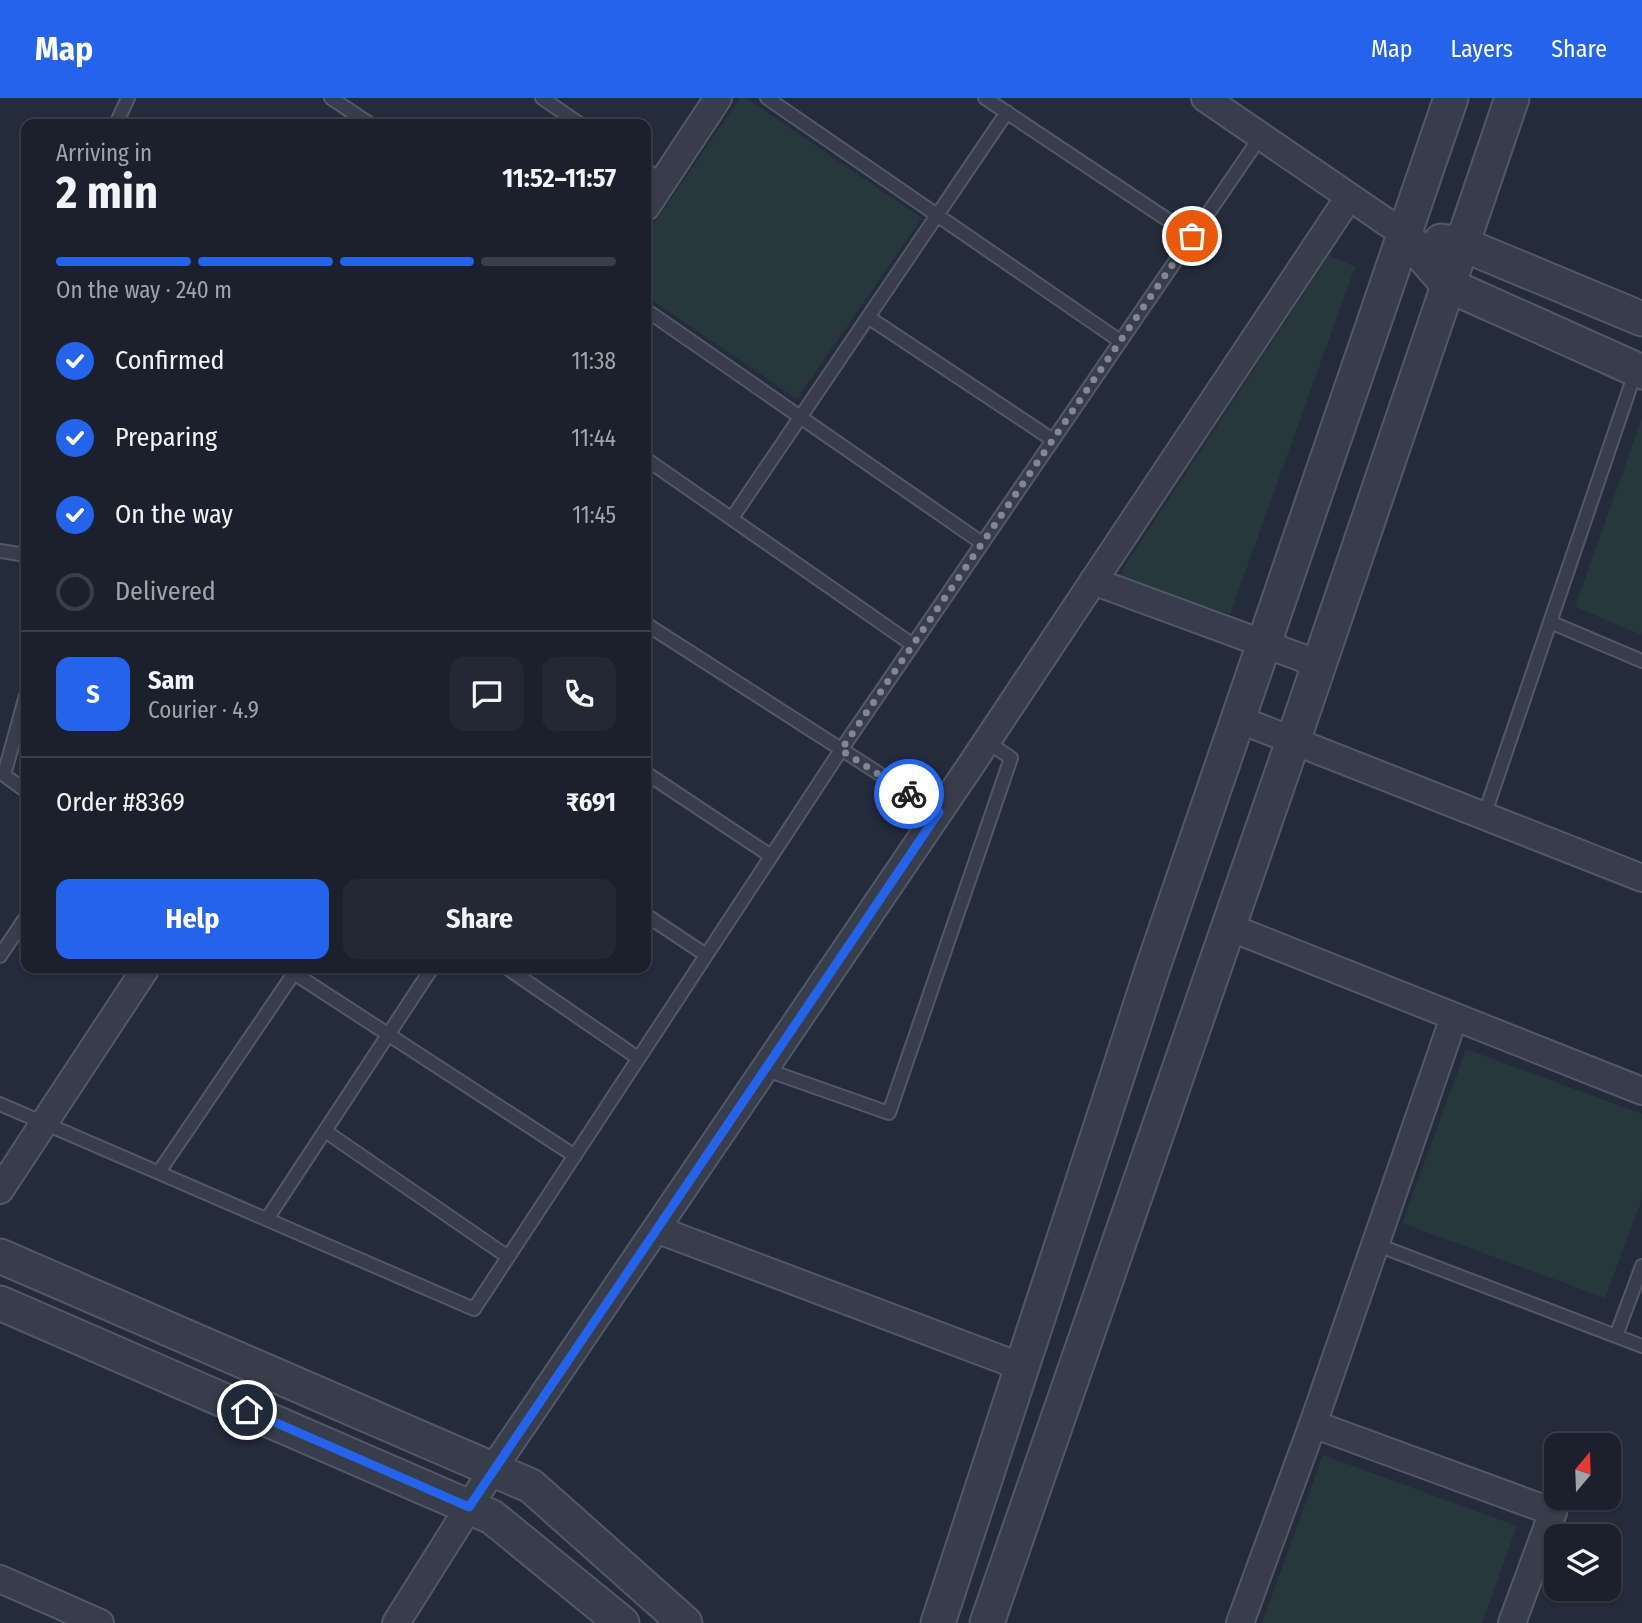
<!DOCTYPE html>
<html lang="en">
<head>
<meta charset="utf-8">
<style>
  body { margin:0; font-family:"Fira Sans Condensed",sans-serif; background:#242834; color:#f1f3f6; height:100vh; display:flex; flex-direction:column; font-size:26px; white-space:nowrap }
  * { box-sizing:border-box; margin:0 }
  p { font-size:23px; color:#a0a3a9 }
  .icon { flex:none; width:38px; height:38px; fill:none; stroke:currentColor; stroke-width:2; stroke-linecap:round; stroke-linejoin:round }
  .map { position:relative; flex:1; overflow:hidden }
  .drawer { position:absolute; left:21px; top:21px; width:630px; height:854px; display:flex; flex-direction:column; background:#1b202c; border-radius:14px; box-shadow:0 2px 5px #0004,0 0 0 2px #393e48 }
  .drawer>* { flex:none }
  .needle { width:46px; rotate:19deg }
  .buttons { position:absolute; left:1544px; top:1335px; display:grid; gap:14px }
  .buttons a { display:grid; place-items:center; width:77px; height:77px; border-radius:14px; background:#1b202c; box-shadow:0 2px 5px #0004,0 0 0 2px #393e48; font-size:35px }
  .pin { position:absolute; display:grid; place-items:center; width:60px; height:60px; color:#fff; margin:-30px; border:4px solid #fff; border-radius:50%; box-shadow:0 2px 7px #0007 }
  .courier { position:absolute; display:grid; place-items:center; width:70px; height:70px; margin:-35px; border:5px solid #2563eb; border-radius:50%; background:#fff; color:#222; box-shadow:0 2px 9px #0007 }
  .overview em { font-style:normal; font-weight:700 }
  .overview div { display:flex; flex-direction:column-reverse }
  .overview { display:flex; align-items:center; justify-content:space-between; height:119px; padding:0 35px }
  h1 { font-size:46px; font-weight:700; line-height:52px }
  .bar { display:grid; grid-template-columns:repeat(4,1fr); gap:10px 7px; align-content:center; height:84px; padding:0 35px }
  .bar i { height:9px; border-radius:5px; background:#393e48 }
  .bar .selected { background:#2563eb }
  .bar p { grid-column:span 4 }
  .line { display:flex; align-items:center; gap:18px; padding:0 35px; border-top:2px solid #393e48 }
  .line div { flex:1 }
  .round { display:grid; place-items:center; flex:none; width:74px; height:74px; border-radius:14px; background:#242834 }
  ol { padding:0 35px; list-style:none }
  li { display:flex; align-items:center; gap:21px; height:77px }
  li p { margin-inline-start:auto }
  li .icon { padding:7px; border-radius:50%; background:#2563eb; color:#fff; stroke-width:4 }
  li:last-child { color:#a0a3a9 }
  li i { width:38px; height:38px; border:4px solid #393e48; border-radius:50% }
  .primary-button { display:flex; gap:14px; margin-top:auto; padding:14px 35px }
  .primary-button a { flex:1; height:80px; border-radius:14px; background:#2563eb; color:#fff; font-size:28px; font-weight:700; line-height:80px; text-align:center }
  .primary-button a+a { background:#242834; color:#f1f3f6 }
  header { display:flex; align-items:center; gap:42px; box-sizing:border-box; height:98px; padding:0 35px; background:#2563eb; color:#fff }
  header strong { font-size:33px }
  nav { display:flex; gap:38px; margin-inline-start:auto; font-size:24px }
  .map>svg:first-child { display:block }
</style>
</head>
<body>
<header>
<strong>Map</strong>
<nav><a>Map</a><a>Layers</a><a>Share</a></nav>
</header>
<div class="map">
<svg width="1642" height="1525" viewBox="0 0 1642 1525">
  <rect width="100%" height="100%" fill="#242b3b"/>
  <path fill="#27383d" d="M740,0H746L922,120L797,301L646,198V137Z
    M1329,157L1355,169L1230,516L1117,480Z
    M1642,320V537L1575,509Z
    M1466,951L1642,1016V1101L1605,1200L1402,1125Z
    M1323,1357L1517,1428L1482,1525H1262Z"/>
  <g fill="none" stroke-linecap="round" stroke-linejoin="round">
    <g stroke="#535866" stroke-width="16">
      <path id="service" d="M331,0L370,26
        M542,0L580,26
        M767,0L1120,243
        M985,0L1192,138
        M116,26L128,0
        M646,72L663,83
        M646,212L982,445
        M868,219L1053,342
        M646,361L913,547
        M732,420L1007,14
        M0,453L26,457
        M1550,524L1642,563
        M646,526L939,714
        M26,597L4,677L26,693
        M646,675L771,758
        M1484,718L1636,272
        M646,817L706,857
        M0,858L26,819
        M286,870L575,1058
        M507,870L638,960
        M764,971L889,1015L1011,660L986,643
        M0,1006L474,1211L841,652L1261,38
        M325,1033L508,1159
        M159,1074L294,875
        M267,1121L432,870
        M1375,1146L1642,1248
        M1616,1238L1642,1168"/>
    </g>
    <g stroke="#535866" stroke-width="30">
      <path id="minor" d="M1205,0L1404,136
        M646,109L718,0
        M1093,483L1319,566
        M1238,621L1642,780
        M1229,829L1642,993
        M0,1092L146,870
        M656,1131L1022,1269
        M1313,1326L1553,1414L1512,1525
        M0,1481L100,1525
        M396,1525L493,1371L973,664L1349,99
        M1240,1525L1313,1326L1454,919"/>
    </g>
    <g stroke="#535866" stroke-width="37">
      <path id="tertiary" d="M1404,136L1448,187L1642,274
        M1441,143L1462,146L1642,221
        M0,1158L531,1388L685,1525
        M0,1205L492,1419L622,1525
        M938,1525L1152,872L1451,0
        M987,1525L1293,643L1512,0"/>
    </g>
    <use href="#service" stroke="#383d4b" stroke-width="12"/>
    <use href="#minor" stroke="#383d4b" stroke-width="26"/>
    <use href="#tertiary" stroke="#383d4b" stroke-width="33"/>
  </g>
  <g fill="none" stroke-linecap="round" stroke-linejoin="round">
    <path stroke="#818796" stroke-width="7" stroke-dasharray="0 12.6" d="M909,696L841,652L1192,138"/>
    <path stroke="#2563eb" stroke-width="9" d="M247,1312L469,1409L939,714L909,696"/>
  </g>
</svg>
<div class="buttons">
<a><svg class="needle" viewBox="-14 -14 28 28"><path d="M0-13l5 13h-10z" fill="#e53935"/><path d="M0 13l5-13h-10z" fill="#a0a3a9"/></svg></a>
<a><svg class="icon" aria-label="layers" viewBox="0 0 24 24"><path d="M12 4l9 5-9 5-9-5zM3 14l9 5 9-5"/></svg></a>
</div>
<div class="pin" style="left:1192px;top:138px;background:#ea580c"><svg class="icon" aria-label="bag" viewBox="0 0 24 24"><path d="M5 8h14l-1 12H6zM9 8a3 3 0 0 1 6 0"/></svg></div>
<div class="pin" style="left:247px;top:1312px;background:#1f2937"><svg class="icon" aria-label="home" viewBox="0 0 24 24"><path d="M3 11l9-7 9 7M6 9v11h12V9"/></svg></div>
<div class="courier" style="left:909px;top:696px"><svg class="icon" aria-label="bike" viewBox="0 0 24 24"><circle cx="6" cy="16" r="4"/><circle cx="18" cy="16" r="4"/><path d="M6 16l4-8h5l3 8M10 8l3 8H6M13 5h3"/></svg></div>
<section class="drawer">
<div class="overview"><div><h1>2 min</h1><p>Arriving in</p></div><em>11:52–11:57</em></div>
<div class="bar"><i class="selected"></i><i class="selected"></i><i class="selected"></i><i></i><p>On the way · 240 m</p></div>
<ol>
<li><svg class="icon" aria-label="check" viewBox="0 0 24 24"><path d="M5 12l5 5 9-10"/></svg>Confirmed<p>11:38</p></li>
<li><svg class="icon" aria-label="check" viewBox="0 0 24 24"><path d="M5 12l5 5 9-10"/></svg>Preparing<p>11:44</p></li>
<li><svg class="icon" aria-label="check" viewBox="0 0 24 24"><path d="M5 12l5 5 9-10"/></svg>On the way<p>11:45</p></li>
<li><i></i>Delivered</li>
</ol>
<div class="line" style="height:126px"><b class="round" style="background:#2563eb;color:#fff">S</b><div><b>Sam</b><p>Courier · 4.9</p></div><a class="round"><svg class="icon" aria-label="chat" viewBox="0 0 24 24"><path d="M4 5h16v11H9l-5 4z"/></svg></a><a class="round"><svg class="icon" aria-label="phone" viewBox="0 0 24 24"><path d="M5 4h4l2 5-3 2q2 4 5 5l2-3 5 2v4C11 20 4 13 5 4z"/></svg></a></div>
<div class="line" style="height:91px"><div>Order #8369</div><b>₹691</b></div>
<div class="primary-button"><a>Help</a><a>Share</a></div>
</section>
</div>
</body>
</html>
